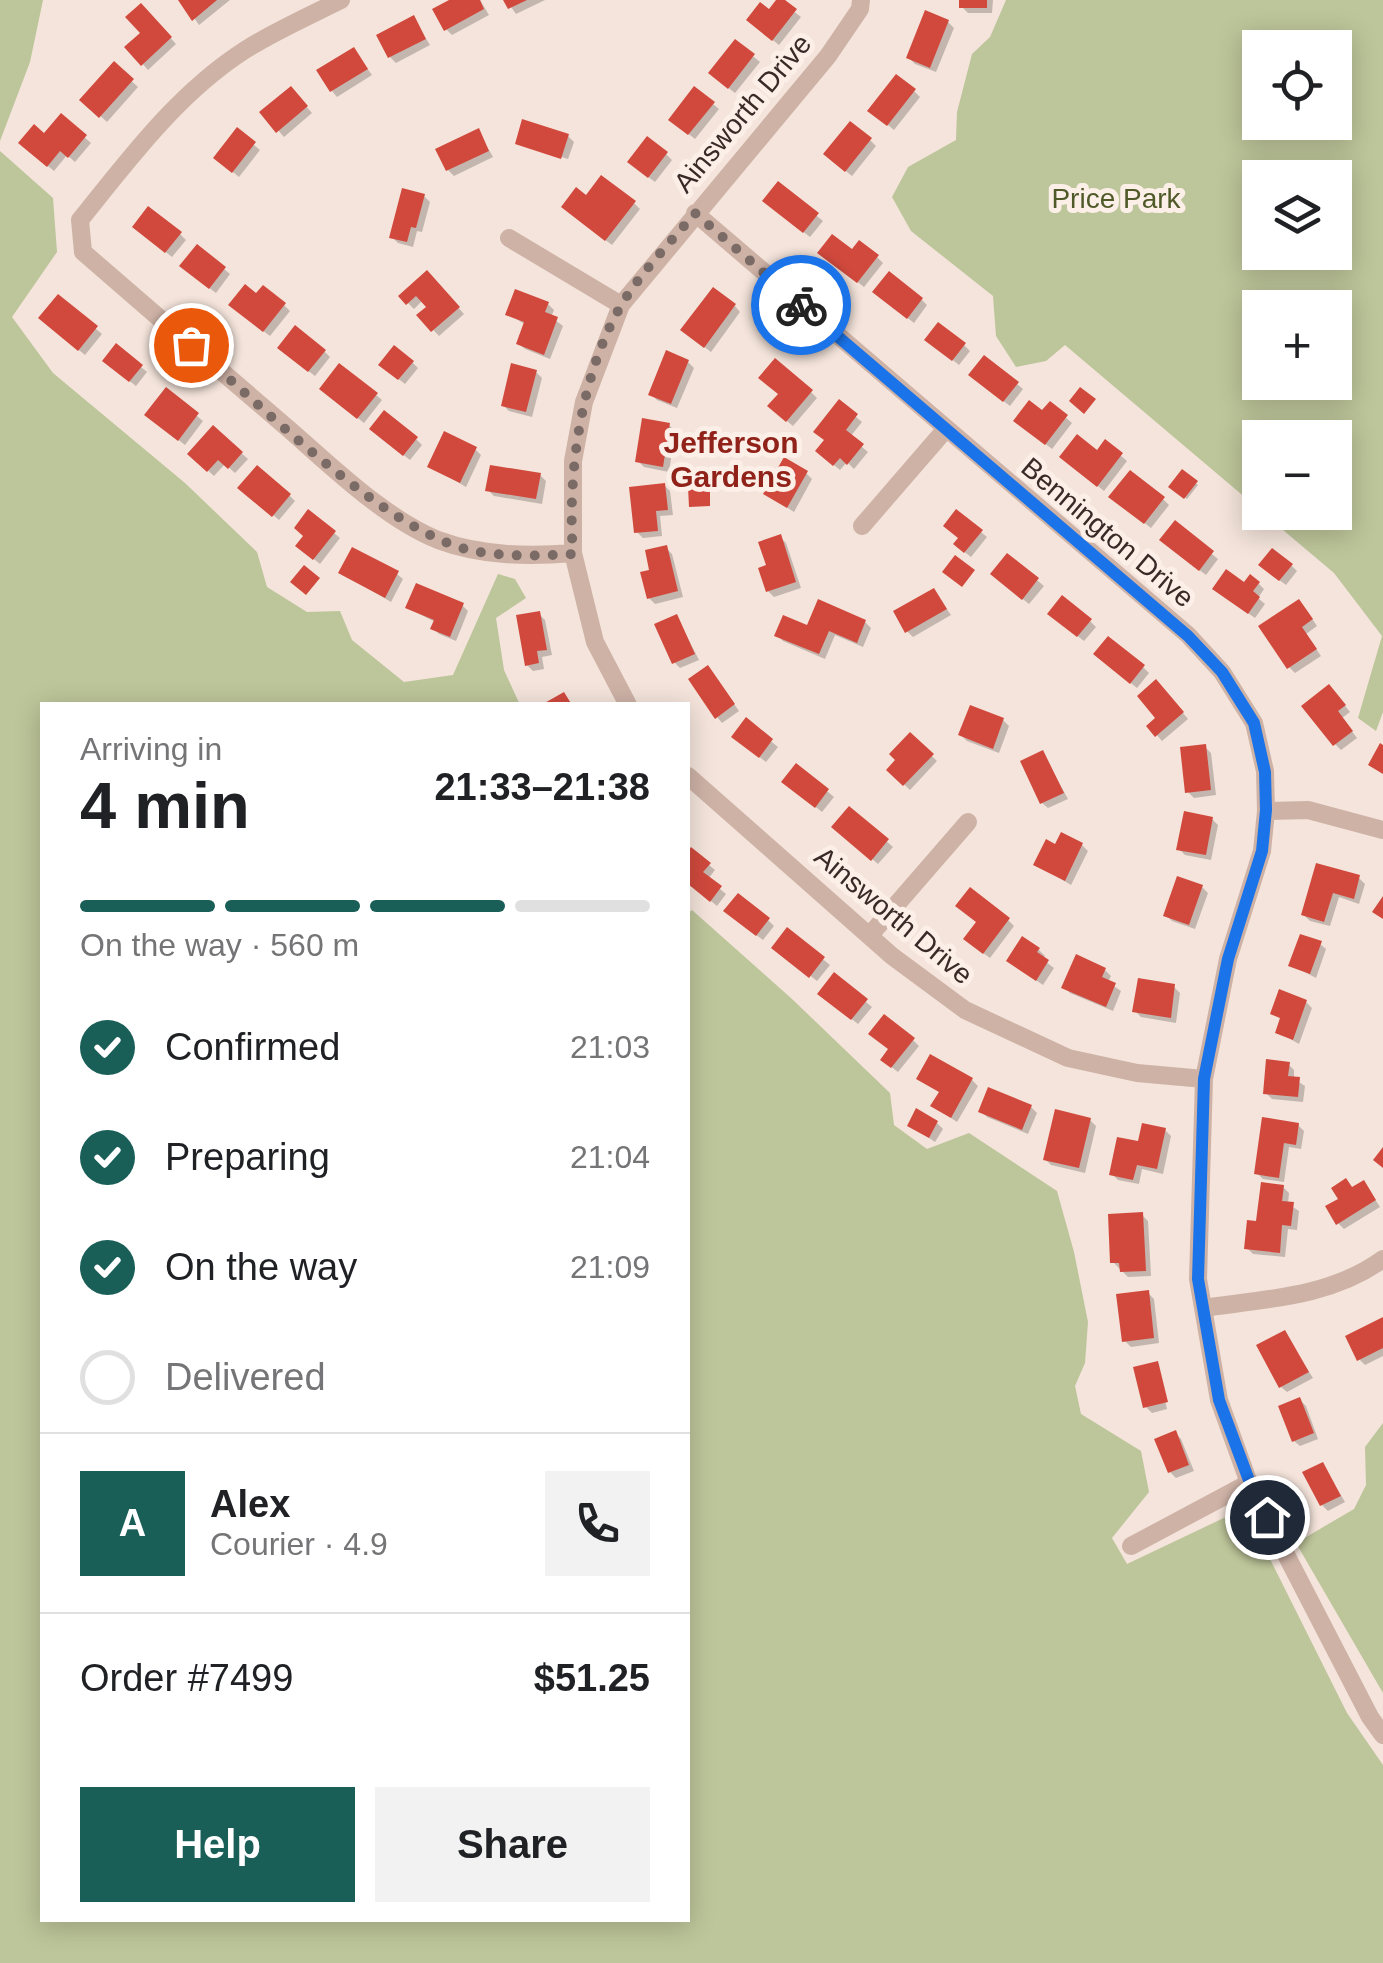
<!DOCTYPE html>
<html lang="en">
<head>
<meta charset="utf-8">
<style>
  body { margin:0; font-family:Helvetica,sans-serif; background:#f2f2f2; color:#202124; height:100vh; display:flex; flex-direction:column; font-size:38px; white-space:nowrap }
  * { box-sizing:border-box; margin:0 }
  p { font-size:32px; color:#757577 }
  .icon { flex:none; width:55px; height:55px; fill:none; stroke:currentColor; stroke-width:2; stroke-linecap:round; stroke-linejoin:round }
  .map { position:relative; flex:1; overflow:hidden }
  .sheet { position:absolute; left:40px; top:702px; width:650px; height:1220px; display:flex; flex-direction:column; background:#fff; border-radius:0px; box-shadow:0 5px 25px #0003 }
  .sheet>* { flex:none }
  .buttons { position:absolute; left:1242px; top:30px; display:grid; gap:20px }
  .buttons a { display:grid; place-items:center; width:110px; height:110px; border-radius:0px; background:#fff; box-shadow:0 5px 25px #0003; font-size:50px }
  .pin { position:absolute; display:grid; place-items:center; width:85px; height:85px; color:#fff; margin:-42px; border:5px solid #fff; border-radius:50%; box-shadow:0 2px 10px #0007 }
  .courier { position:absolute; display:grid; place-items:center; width:100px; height:100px; margin:-50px; border:8px solid #1a73e8; border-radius:50%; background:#fff; color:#222; box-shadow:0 2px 12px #0007 }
  .headline em { font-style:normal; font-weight:700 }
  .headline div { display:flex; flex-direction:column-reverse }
  .headline { display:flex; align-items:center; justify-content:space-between; height:170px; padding:0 40px }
  h1 { font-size:65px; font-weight:700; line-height:75px }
  .bar { display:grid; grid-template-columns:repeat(4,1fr); gap:15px 10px; align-content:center; height:120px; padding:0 40px }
  .bar i { height:12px; border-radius:8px; background:#e0e0e0 }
  .bar .on { background:#195f58 }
  .bar p { grid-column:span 4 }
  .line { display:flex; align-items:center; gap:25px; padding:0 40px; border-top:2px solid #e0e0e0 }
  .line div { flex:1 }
  .round { display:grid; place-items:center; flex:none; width:105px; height:105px; border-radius:0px; background:#f2f2f2 }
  ol { padding:0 40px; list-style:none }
  li { display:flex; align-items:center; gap:30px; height:110px }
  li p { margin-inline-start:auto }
  li .icon { padding:10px; border-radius:50%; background:#195f58; color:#fff; stroke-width:4 }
  li:last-child { color:#757577 }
  li i { width:55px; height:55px; border:5px solid #e0e0e0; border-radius:50% }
  .button { display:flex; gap:20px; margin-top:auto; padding:20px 40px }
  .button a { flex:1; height:115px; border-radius:0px; background:#195f58; color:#fff; font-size:40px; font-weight:700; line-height:115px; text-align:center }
  .button a+a { background:#f2f2f2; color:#202124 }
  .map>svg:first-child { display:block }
</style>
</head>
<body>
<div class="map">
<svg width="1383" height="1963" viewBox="0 0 1383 1963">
  <rect width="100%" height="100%" fill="#f4e4db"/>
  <path fill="#bdc59a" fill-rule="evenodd" d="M0,0H43L30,62L0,141Z
    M1006,0H1383V712L1376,731L1358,718L1382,636L1334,573L1263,513L1335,512V438H1260V510L1065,345L1046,361L1016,367L996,336L993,296L911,231L892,197L908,167L956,140L957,112L972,54L990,37ZM1260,48H1335V122H1260ZM1260,178H1335V252H1260ZM1260,308H1335V382H1260Z
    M0,151L53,198L57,252L12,317L53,373L185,483L257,552L267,587L307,612L340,611L352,640L404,682L453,675L498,574L515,579L526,598L496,618L504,670L520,705H42V1920H688V913L692,910L792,999L890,1093L894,1125L927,1149L969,1133L1057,1191L1074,1252L1088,1322L1085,1363L1075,1386L1081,1414L1141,1451L1149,1492L1112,1538L1127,1564L1230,1515L1256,1531L1347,1713L1383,1765V1963H0Z
    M1383,1423V1693L1296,1543L1354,1509L1366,1485L1365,1447Z"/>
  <path fill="#0003" d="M182,0H230L199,25Z
    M455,0H480L489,15L452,35L446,29Z
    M506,0H545L516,14Z
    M779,0L801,17L779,45L755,26Z
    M962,0H993L992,13H968L962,7Z
    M141,6L176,44L148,70L128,47L143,33Z
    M413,18L430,45L396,63L390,57Z
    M948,22L954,28L936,72L915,64L909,58Z
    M736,42L760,62L735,93L717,79Z
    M354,50L372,75L337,97L332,91Z
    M114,65L138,87L107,122L83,100Z
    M914,91L920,97L894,130L877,116Z
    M296,95L312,113L284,137L262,112Z
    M713,104L719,109L695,139L677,125Z
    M61,117L91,143L75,162L67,155L54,171L27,149L45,136Z
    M237,131L260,150L239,177L222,163Z
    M478,131L493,157L454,176L448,170Z
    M568,136L574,142L568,159L517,143Z
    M870,140L876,146L852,176L832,160Z
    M666,154L672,160L655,182L636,168Z
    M778,184L823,221L810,237L771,207Z
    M424,196L430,202L422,232L417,231L413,247L398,243L392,237Z
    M587,198L634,203L640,209L612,245L570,213Z
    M141,232L180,234L186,240L172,257Z
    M853,253L877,257L883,263L864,287L826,258Z
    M224,269L230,274L216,293L188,272Z
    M427,273L464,314L439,336L420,316L429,307L423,300L414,309L401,296Z
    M58,297L102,334L85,355L47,324Z
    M257,297L284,305L290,311L270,336L237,311Z
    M881,297L922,300L927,305L914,323Z
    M548,304L554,310L551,317L563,326L550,359L525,349L519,344L526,325L508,314Z
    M735,306L740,312L711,352L690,336Z
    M934,345H964L970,351L959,365Z
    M324,351L330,357L315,376L286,354Z
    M412,362L418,368L405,384L387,370Z
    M688,362L694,368L677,408L657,400L651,394Z
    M111,367H141L147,372L136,386Z
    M536,372L542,378L532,417L509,411L503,405Z
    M977,381L1017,384L1023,389L1010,406Z
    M166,391L203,421L185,445L153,420Z
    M811,392L817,398L793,426L776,412Z
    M328,394L376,395L382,400L364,423Z
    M840,403L862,422L850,437L868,452L854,469L847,462L840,470L824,457Z
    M1050,404L1072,423L1052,449L1022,426Z
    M669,425L675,431L669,472L644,467L638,461Z
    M213,428L248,459L235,473L225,464L214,476L190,454Z
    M378,435L416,439L422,445L410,460Z
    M1106,443L1127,461L1104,491L1068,462L1097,454Z
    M475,449L481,455L466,487L430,466Z
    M1182,472L1198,485L1187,499L1171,486Z
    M806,473L812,479L794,512L766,494Z
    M540,475L546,481L542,504L494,496L488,490Z
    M664,485L670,491L673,515L660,516L662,536L643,538L637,532Z
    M247,493L290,496L295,501L279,520Z
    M1163,499L1169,505L1151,528L1118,502Z
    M1175,524L1218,559L1206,575L1168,546Z
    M981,532L987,537L971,557L962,550Z
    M334,533L340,538L320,564L304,551L306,536Z
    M780,537L786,543L801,588L774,597L768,591L769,567Z
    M666,548L672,554L683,597L655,604L649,598L652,572Z
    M1008,556L1044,586L1029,604L999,580Z
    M1291,565L1297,571L1286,585L1267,571Z
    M341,572L397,574L403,579L391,602Z
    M1259,584L1264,589L1258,598L1265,604L1255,618L1221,594Z
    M934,591L951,615L913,637L907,631Z
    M462,605L468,611L456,641L439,634L433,628L435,622L408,608Z
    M1305,608L1317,626L1306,634L1321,656L1295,673L1289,667Z
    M539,614L545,620L552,655L542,657L544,669L533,671L527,665Z
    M677,617L699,660L680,668L674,662Z
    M1056,619L1090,621L1096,627L1084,641Z
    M865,622L871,628L863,647L835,635L825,659L783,641L777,635Z
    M1102,660L1143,667L1149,673L1137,688Z
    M713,674L739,711L722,723L717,717Z
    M1162,688L1188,719L1162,741L1149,726L1159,718Z
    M1335,693L1350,712L1342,718L1357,738L1341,750L1335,744Z
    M1003,720L1009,726L999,753L967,741L961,735Z
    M746,721L778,747L766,762L740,742Z
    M910,735L937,761L910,790L889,770Z
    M1205,747L1211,753L1216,795L1194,798L1188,792Z
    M1043,753L1068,799L1048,808L1042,803Z
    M797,766L834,797L822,812L791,787Z
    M850,809L893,847L878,864L841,832Z
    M1212,819L1218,825L1211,860L1185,855L1179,849Z
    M1082,845L1088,851L1071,885L1036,864L1056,847Z
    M692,851L715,870L708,879L726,894L717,906L688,882V856Z
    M1318,866L1359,878L1365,884L1359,904L1339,897L1330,926L1310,921L1304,915Z
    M1202,887L1208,893L1195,929L1172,921L1166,915Z
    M732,917L768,920L774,926L763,940Z
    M1008,920L1014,926L990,958L972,945L978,923Z
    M788,931L830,965L817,981L777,949Z
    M1023,939L1039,950L1045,956L1042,959L1054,968L1043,985L1015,966Z
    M1320,944L1326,949L1316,978L1291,965Z
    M1105,970L1111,976L1108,982L1121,991L1113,1011L1070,993L1064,987Z
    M834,976L872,1007L858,1024L826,999Z
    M1174,987L1180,993L1176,1023L1141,1017L1135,1011Z
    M1306,1002L1312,1008L1299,1044L1278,1032L1282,1020L1273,1013Z
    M913,1040L919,1046L898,1072L889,1065Z
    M1288,1064L1294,1070V1079L1305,1086L1303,1102L1272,1099L1266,1093Z
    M919,1079L972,1080L978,1086L957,1122L933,1106L941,1093Z
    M1031,1107L1037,1113L1028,1134L987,1117L981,1111Z
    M1090,1120L1096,1126L1085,1173L1051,1165L1045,1159Z
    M937,1123L943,1129L935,1142L910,1125Z
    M1298,1125L1304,1131L1301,1149L1289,1147L1284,1182L1263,1179L1257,1173Z
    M1165,1130L1171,1136L1163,1174L1142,1169L1139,1184L1118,1180L1112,1174L1140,1144Z
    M1283,1187L1289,1193L1288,1204L1299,1211L1297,1230L1288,1229L1285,1257L1253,1254L1247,1248Z
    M1353,1190H1369L1380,1207L1344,1229L1338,1223L1341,1199Z
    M1142,1215L1148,1221L1151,1276L1128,1277L1113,1262Z
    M1148,1293L1154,1299L1159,1343L1131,1347L1125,1341Z
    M1383,1320V1356L1365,1365L1359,1359Z
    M1284,1333L1313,1378L1287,1392L1281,1387Z
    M1157,1364L1160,1367H1157L1167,1409L1152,1413L1146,1407Z
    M1300,1400L1306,1406L1318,1439L1300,1446L1294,1441Z
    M1175,1433L1181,1439L1194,1471L1176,1478L1170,1472Z
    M1323,1465L1345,1502L1328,1511L1322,1505Z"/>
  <path fill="#d1493d" d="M178,0H217L192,21Z
    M449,0H480L484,9L444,31L432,9Z
    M503,0H527L508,9Z
    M776,0H785L797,9L772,41L746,20L760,2L769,9Z
    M959,0H987V8H959Z
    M141,3L172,37L141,66L124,47L140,33L125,17Z
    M925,10L949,20L930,68L906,58Z
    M414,15L426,39L388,58L376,35Z
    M735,39L755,54L728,89L708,73Z
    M354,47L368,69L330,92L316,70Z
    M114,61L134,79L99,118L79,100Z
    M896,74L916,89L887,126L867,111Z
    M291,86L308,106L276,133L259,112Z
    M694,86L715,102L688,135L668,120Z
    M61,113L87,135L68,158L60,151L47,167L18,143L34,124L44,133Z
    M522,119L569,134L561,159L515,144Z
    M850,121L872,138L845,172L823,154Z
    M237,127L256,142L232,173L213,158Z
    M479,128L489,151L446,171L435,149Z
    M647,136L668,152L648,178L627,162Z
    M601,175L636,201L605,241L561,207L576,187L586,195Z
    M778,181L819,213L803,233L762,201Z
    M402,188L425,194L416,228L411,227L407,242L389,238Z
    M148,206L182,232L165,253L132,227Z
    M832,234L852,249L859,240L879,255L857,283L817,253Z
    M197,244L226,267L209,289L179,266Z
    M427,270L460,307L431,332L416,315L426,307L416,296L406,305L398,296Z
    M889,271L923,298L907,319L872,292Z
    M245,284L256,293L263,285L286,303L263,332L228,305Z
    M713,287L736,304L704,348L680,330Z
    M515,289L549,302L545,312L558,317L544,355L516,344L524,322L505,315Z
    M58,294L98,326L78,351L38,318Z
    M938,322L966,343L952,361L924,340Z
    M295,325L326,350L308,372L277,348Z
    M116,343L143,365L129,382L102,361Z
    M394,345L414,361L398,380L378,365Z
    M666,350L689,360L671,404L648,395Z
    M984,355L1019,382L1003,402L968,375Z
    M775,358L813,390L786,422L767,406L778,394L758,378Z
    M339,363L378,393L357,419L319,389Z
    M511,363L537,370L526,412L501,406Z
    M166,387L199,413L178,441L144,415Z
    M1080,387L1096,399L1084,414L1069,401Z
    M839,399L858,414L846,430L864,444L847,465L840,458L833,466L815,451L824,440L813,432Z
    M1029,400L1042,410L1050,401L1068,415L1045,445L1013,421Z
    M384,410L418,437L403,456L369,429Z
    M642,418L670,423L663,467L635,462Z
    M213,425L243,452L228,469L218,460L207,472L187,454Z
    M444,431L477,447L460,483L427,467Z
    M1077,434L1097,450L1105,439L1123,453L1097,487L1059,457Z
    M784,457L808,471L787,508L763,494Z
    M257,465L291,494L272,517L237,488Z
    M490,465L541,473L536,499L485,491Z
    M1182,469L1198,481L1184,499L1168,487Z
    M1130,470L1165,497L1144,524L1108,497Z
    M665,483L668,510L656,511L658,531L634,533L629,487Z
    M688,487H710V506L689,507Z
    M308,509L336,531L313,560L295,546L303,536L294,528Z
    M956,509L983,530L964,553L953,544L958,538L943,526Z
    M1175,520L1214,551L1199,571L1159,540Z
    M781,534L796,582L766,592L758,568L766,565L758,542Z
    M667,545L678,591L647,599L640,572L649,570L645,550Z
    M352,547L399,571L385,598L338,573Z
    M1272,548L1293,564L1279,581L1258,565Z
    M1007,553L1039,578L1022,600L990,574Z
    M955,555L975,570L962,587L942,572Z
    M304,565L320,578L306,595L290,582Z
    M1226,569L1244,582L1250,574L1260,582L1253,591L1260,597L1248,614L1212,589Z
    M416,583L464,603L450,637L430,629L434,620L405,608Z
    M934,588L947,609L905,633L893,611Z
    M1062,595L1092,619L1077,637L1047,614Z
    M818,599L866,620L857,643L829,631L819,654L774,636L783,615L807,625Z
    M1299,599L1313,619L1302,627L1317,649L1287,669L1258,626Z
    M540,611L547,650L537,651L539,663L525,666L516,615Z
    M677,614L695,654L672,664L654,624Z
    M1108,636L1145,665L1130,684L1093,654Z
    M708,665L735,704L715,719L688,679Z
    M1156,679L1184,712L1155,737L1146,726L1155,718L1137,696Z
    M1329,684L1346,705L1338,711L1353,731L1333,746L1301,706Z
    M564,692L572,705H541Z
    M970,705L1004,718L993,749L958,735Z
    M746,717L773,739L759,758L731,737Z
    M910,732L934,754L903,786L886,770L895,760L889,754Z
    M1380,743L1383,745V774L1368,765Z
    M1206,744L1211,790L1185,793L1180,747Z
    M1043,750L1064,793L1040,804L1020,761Z
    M796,763L829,789L815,808L781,782Z
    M849,806L889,839L871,861L831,827Z
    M1184,811L1213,817L1206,855L1176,850Z
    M1061,832L1083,843L1065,881L1033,865L1046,839L1055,844Z
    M691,847L711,863L703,872L722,886L710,902L688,884V852Z
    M1316,863L1360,875L1354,899L1333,893L1324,922L1301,915Z
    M1177,876L1203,885L1189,925L1163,916Z
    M970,887L1010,918L983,954L963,939L976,922L955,906Z
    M738,893L770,918L756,936L723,911Z
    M1383,896V919L1372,912Z
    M787,927L825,957L809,978L771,948Z
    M1300,934L1322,941L1310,974L1288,966Z
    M1022,936L1040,948L1037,952L1049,960L1036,981L1006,961Z
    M1076,954L1106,968L1102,977L1116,983L1106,1007L1061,988Z
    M834,972L868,999L851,1020L817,994Z
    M1138,978L1175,984L1171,1018L1132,1012Z
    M1279,989L1307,1000L1293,1040L1275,1033L1280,1018L1270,1014Z
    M884,1014L915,1038L891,1068L880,1060L888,1049L868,1034Z
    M930,1054L973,1078L951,1118L930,1106L939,1092L916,1079Z
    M1266,1059L1290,1062L1288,1076L1300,1077L1298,1097L1263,1094Z
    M988,1087L1032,1105L1022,1130L978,1112Z
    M916,1108L938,1121L929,1138L907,1126Z
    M1055,1109L1091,1118L1079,1168L1043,1160Z
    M1262,1117L1299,1123L1296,1145L1284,1143L1279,1178L1254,1174Z
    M1142,1123L1166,1128L1157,1169L1137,1165L1133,1180L1109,1175L1117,1137L1138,1141Z
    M1383,1147V1168L1373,1160Z
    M1346,1178L1352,1187L1364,1180L1376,1200L1336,1225L1325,1206L1338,1199L1331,1188Z
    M1261,1182L1284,1185L1282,1201L1294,1202L1291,1226L1282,1225L1280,1253L1244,1249L1247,1220L1256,1221Z
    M1143,1212L1146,1271L1120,1272L1119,1263H1110L1108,1214Z
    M1149,1290L1154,1338L1122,1342L1116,1294Z
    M1383,1317V1348L1357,1361L1345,1336Z
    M1285,1330L1309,1372L1279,1388L1256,1345Z
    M1158,1361L1168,1402L1143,1408L1133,1367Z
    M1300,1397L1314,1433L1292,1442L1278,1406Z
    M1176,1430L1189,1465L1168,1473L1154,1439Z
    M1323,1462L1341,1496L1320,1506L1302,1472Z"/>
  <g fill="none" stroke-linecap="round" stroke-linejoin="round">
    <path stroke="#ceb2a6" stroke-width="18" d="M341,0C309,16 275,31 245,50C178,93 129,159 80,220L83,252C152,312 222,372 291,431C333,468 386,519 438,540C481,556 527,557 573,553
      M695,213L1188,635L1222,672L1254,723L1265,771L1266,811L1262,851L1228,959L1204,1079L1198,1279L1219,1400L1249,1483L1370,1717L1383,1735
      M509,238L621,305
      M862,526L945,430
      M628,705L595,642L573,553V461L584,402L621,305L828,56L860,9L861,0
      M688,776L892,956L965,1010L1068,1058L1137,1073L1204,1079
      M1266,811L1308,810L1383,830
      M870,935L968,822
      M1203,1308C1266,1299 1331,1297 1383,1259
      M1131,1546L1249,1483"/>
  </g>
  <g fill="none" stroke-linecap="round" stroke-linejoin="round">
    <path stroke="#7a6b66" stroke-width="10" stroke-dasharray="0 18" d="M191,345C260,404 388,534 474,551C506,557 540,556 573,554C567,475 581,372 622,304C642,271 671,242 695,213L801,305"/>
    <path stroke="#1a73e8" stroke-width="12" d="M801,305L1188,636L1222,672L1254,723L1265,772L1266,810L1262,851L1228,959L1204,1079L1198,1279L1219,1400L1250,1483L1267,1517"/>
  </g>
  <g text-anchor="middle" stroke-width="10" stroke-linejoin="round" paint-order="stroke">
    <g font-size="28" fill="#392a27" stroke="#fbefe8">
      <text transform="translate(742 113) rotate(-50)" y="10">Ainsworth Drive</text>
      <text transform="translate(1108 532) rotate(40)" y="10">Bennington Drive</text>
      <text transform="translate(894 915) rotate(40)" y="10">Ainsworth Drive</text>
    </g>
    <g font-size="28" fill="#505a29" stroke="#fbefe8">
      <text x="1116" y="208">Price Park</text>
    </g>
    <g font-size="30" font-weight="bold" fill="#902219" stroke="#fbefe8">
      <text x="731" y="453">Jefferson<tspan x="731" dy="34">Gardens</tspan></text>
    </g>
  </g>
</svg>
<div class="buttons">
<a><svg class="icon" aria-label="locate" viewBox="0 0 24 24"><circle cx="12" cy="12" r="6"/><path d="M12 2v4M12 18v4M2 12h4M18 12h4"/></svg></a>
<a><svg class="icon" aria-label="layers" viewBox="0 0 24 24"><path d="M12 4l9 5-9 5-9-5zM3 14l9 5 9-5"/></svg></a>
<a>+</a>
<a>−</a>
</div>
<div class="pin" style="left:191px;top:345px;background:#ea580c"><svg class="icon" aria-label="bag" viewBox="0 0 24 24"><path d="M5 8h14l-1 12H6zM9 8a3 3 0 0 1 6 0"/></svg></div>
<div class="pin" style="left:1267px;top:1517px;background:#1f2937"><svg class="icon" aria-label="home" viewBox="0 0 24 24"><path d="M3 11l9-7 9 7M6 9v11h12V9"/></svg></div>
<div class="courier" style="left:801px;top:305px"><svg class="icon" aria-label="bike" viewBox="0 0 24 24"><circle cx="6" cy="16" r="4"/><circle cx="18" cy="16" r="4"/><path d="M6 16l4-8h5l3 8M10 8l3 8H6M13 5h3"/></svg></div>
<section class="sheet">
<div class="headline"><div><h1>4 min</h1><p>Arriving in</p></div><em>21:33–21:38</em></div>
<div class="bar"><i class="on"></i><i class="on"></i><i class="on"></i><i></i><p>On the way · 560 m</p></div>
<ol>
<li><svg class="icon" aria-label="check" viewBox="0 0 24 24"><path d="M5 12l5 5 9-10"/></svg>Confirmed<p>21:03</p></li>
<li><svg class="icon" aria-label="check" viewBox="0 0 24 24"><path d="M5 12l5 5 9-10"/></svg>Preparing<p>21:04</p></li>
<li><svg class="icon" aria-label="check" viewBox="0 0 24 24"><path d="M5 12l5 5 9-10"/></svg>On the way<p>21:09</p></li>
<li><i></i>Delivered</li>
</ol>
<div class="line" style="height:180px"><b class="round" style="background:#195f58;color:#fff">A</b><div><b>Alex</b><p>Courier · 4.9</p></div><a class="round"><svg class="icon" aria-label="phone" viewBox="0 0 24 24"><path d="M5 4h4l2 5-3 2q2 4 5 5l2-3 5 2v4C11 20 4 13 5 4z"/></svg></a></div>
<div class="line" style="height:130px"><div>Order #7499</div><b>$51.25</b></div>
<div class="button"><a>Help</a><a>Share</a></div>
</section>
</div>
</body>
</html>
